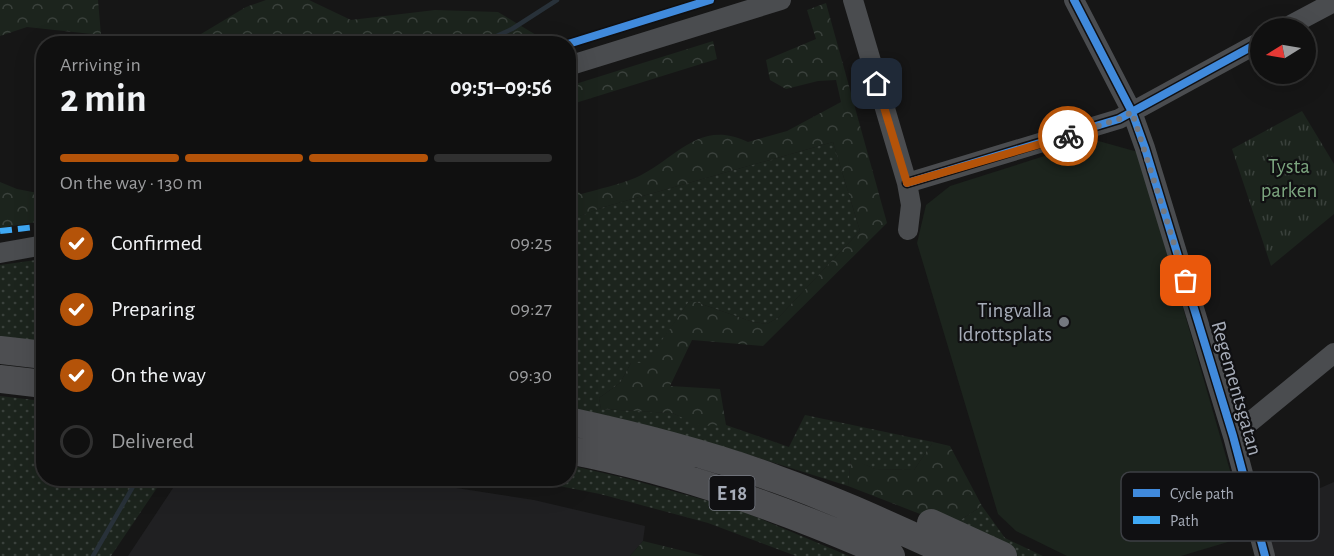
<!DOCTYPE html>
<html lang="en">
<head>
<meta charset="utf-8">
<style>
  body { margin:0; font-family:"Alegreya Sans",sans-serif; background:#191919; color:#f1f3f6; height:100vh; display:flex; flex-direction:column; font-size:22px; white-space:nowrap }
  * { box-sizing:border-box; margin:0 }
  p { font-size:20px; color:#9c9d9f }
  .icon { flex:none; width:33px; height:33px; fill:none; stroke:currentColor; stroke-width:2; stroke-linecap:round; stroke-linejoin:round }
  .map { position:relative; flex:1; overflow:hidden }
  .panel { position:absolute; left:36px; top:36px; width:540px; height:450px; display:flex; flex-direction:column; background:#101010; border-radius:24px; box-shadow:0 6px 24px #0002,0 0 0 2px #303030 }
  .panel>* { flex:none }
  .needle { width:39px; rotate:259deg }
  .fabs { position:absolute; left:1250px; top:18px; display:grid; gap:12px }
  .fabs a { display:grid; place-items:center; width:66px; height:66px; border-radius:50%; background:#101010; box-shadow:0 6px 24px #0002,0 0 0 2px #303030; font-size:30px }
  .pin { position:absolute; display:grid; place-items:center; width:51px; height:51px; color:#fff; margin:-26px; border-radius:12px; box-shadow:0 3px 9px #0006 }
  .courier { position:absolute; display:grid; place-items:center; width:60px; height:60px; margin:-30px; border:4px solid #b45309; border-radius:50%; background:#fff; color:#222; box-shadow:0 2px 8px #0007 }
  .overview em { font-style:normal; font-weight:600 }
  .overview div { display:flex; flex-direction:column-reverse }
  .overview { display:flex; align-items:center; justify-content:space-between; height:102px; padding:0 24px }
  h1 { font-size:39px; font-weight:600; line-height:45px }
  .bar { display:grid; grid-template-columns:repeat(4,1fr); gap:9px 6px; align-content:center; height:72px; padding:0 24px }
  .bar i { height:8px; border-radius:4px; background:#303030 }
  .bar .on { background:#b45309 }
  .bar p { grid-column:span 4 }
  ol { padding:0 24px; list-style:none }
  li { display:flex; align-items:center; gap:18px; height:66px }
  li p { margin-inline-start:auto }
  li .icon { padding:6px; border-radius:50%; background:#b45309; color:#fff; stroke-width:4 }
  li:last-child { color:#9c9d9f }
  li i { width:33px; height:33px; border:3px solid #303030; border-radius:50% }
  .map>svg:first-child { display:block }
</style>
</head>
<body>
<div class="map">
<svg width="1334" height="556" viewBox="0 0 1334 556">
  <defs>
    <pattern id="grass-dots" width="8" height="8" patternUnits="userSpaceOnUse" patternTransform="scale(1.5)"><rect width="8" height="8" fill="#1c241d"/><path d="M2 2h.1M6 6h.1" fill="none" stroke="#3a413c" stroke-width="1.8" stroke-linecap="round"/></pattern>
    <pattern id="forest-crowns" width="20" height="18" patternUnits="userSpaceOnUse" patternTransform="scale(1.5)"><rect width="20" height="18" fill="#1c241d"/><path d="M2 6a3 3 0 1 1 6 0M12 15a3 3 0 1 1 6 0" fill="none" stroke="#3a413c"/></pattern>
    <pattern id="park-tufts" width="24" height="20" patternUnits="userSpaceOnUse" patternTransform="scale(1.5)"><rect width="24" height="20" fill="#1c241d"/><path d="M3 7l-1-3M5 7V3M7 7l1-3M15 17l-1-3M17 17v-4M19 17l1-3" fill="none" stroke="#3a413c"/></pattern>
  </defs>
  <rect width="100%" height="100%" fill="#161616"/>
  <path fill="#202022" d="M179,479H398L534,500L645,526L643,541L630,556H128Z
    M1334,482V556H1259L1252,510L1297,498Z"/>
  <path fill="url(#grass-dots)" d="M833,142L860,231L779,317L767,324L753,322L690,300L646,364L631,363L620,383L599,398L601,409L672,413L701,425H726L789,447L805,415L933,442L914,470L875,469L851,459L848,486L727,448L569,408L568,220L604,207Z
    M43,259L34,341L0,337V265Z
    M0,396L43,401L44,478L163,479L111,556H0Z
    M569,465L629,479L737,509L849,556H796L708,523L600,494L523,479L568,478Z
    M982,506L1005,538L1043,556H1018L951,526Z"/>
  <path fill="url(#forest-crowns)" d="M0,0H98L101,35L27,27L0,36Z
    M266,0H309L351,20L435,10L498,12L546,41L540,44L186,43L246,7Z
    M826,3L887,223L763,346L692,340L670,386L720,389L726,425L701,426L672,413L601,409L599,398L620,383L631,363H646L690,300L753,322L767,324L779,317L860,231L833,142L604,207L569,220V184L581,194C599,189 618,185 635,178C676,160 698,118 748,142L787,131L841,102L836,80L818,81L786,89L770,80L766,60L816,39L807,10Z
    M713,41L717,59L569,105V86Z
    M0,182L17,189L43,194V221L0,228Z
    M43,259V342L34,341Z
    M933,442L950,446L982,506L951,526L848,486L851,458L875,469L914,470Z
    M643,541L704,556H630Z"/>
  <path fill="url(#park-tufts)" d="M1302,111L1334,164V214L1271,266L1232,149Z"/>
  <path fill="#1c241d" d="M1095,140L1138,152L1242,512L1238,539L1181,556H1067L1016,531L998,514L917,243L926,205L950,186Z"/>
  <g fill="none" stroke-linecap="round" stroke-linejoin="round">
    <path stroke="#283139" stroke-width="4.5" d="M479,44L512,29L557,0
      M93,556L138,478"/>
    <path stroke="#4a4c4f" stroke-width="20" d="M853,0L907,183L911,205L908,230
      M1074,0L1132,112L1145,148L1233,436L1265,556
      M1285,28L1334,2
      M568,66L781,0
      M907,183L1119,119L1260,42
      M0,253L44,245
      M1233,436L1334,353"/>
    <path stroke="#4d4e51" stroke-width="28" d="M0,350L44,355
      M0,379L44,384
      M568,421C638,436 709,454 776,479C838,501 897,529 957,556
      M568,450C680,471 787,510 891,556
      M931,523L1003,556"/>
    <path stroke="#3fa9f5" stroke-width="6" stroke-dasharray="12 6" stroke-linecap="butt" d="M0,231L44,226"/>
    <g stroke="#101012" stroke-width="11">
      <path id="cycleway" d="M1074,0L1132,112L1145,148L1233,436L1265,556
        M568,44L710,0
        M907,183L1119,119L1260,42"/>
    </g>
    <use href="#cycleway" stroke="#408adc" stroke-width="8"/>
  </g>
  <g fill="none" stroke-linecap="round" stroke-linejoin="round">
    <path stroke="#74787f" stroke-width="6" stroke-dasharray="0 10.8" d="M1068,136L1119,119L1132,112L1186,281"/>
    <path stroke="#b45309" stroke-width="8" d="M877,84L907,183L1068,136"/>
  </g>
  <circle fill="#74787f" stroke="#101012" stroke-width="2" cx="1064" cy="322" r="6"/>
  <g text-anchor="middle" stroke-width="4.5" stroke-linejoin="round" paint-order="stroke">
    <rect fill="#101012" stroke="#797d86" stroke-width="1.5" x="709.5" y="476" width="45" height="34" rx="4.5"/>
    <g font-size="20" font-weight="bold" fill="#a6acb8">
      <text x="732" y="500">E 18</text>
    </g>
    <g font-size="21" fill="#7ca57f" stroke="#101012">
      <text x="1289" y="173">Tysta<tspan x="1289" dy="24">parken</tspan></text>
    </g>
    <g font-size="21" fill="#a6acb8" stroke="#101012" text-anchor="end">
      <text x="1052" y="317">Tingvalla<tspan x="1052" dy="24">Idrottsplats</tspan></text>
    </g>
    <g font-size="21" fill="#a6acb8" stroke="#101012">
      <text transform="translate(1237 388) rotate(74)" y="7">Regementsgatan</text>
    </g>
  </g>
  <rect x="1121" y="472" width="198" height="69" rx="9" fill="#101012" stroke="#3d3f44" stroke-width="1.5"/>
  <rect x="1133" y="489" width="27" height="8" fill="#408adc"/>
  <rect x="1133" y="516" width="27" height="8" fill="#3fa9f5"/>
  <g font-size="16" fill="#a6acb8">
    <text x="1170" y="499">Cycle path</text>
    <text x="1170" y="526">Path</text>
  </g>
</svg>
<div class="fabs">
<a><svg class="needle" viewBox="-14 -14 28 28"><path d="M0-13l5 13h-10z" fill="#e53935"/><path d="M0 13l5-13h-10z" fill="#9c9d9f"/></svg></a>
</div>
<div class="pin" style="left:1186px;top:281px;background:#ea580c"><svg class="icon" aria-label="bag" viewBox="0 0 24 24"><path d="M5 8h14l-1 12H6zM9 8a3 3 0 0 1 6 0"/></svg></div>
<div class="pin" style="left:877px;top:84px;background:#1f2937"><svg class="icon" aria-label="home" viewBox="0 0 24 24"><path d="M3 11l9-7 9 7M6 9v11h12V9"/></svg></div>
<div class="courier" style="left:1068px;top:136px"><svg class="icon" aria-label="bike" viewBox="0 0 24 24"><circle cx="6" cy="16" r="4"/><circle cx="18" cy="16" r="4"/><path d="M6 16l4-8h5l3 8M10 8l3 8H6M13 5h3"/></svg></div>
<section class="panel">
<div class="overview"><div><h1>2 min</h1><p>Arriving in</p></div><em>09:51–09:56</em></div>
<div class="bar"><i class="on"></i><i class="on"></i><i class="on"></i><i></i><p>On the way · 130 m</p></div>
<ol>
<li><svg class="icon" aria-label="check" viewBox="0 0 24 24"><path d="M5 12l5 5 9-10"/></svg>Confirmed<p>09:25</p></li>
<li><svg class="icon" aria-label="check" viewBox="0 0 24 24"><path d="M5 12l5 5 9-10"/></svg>Preparing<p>09:27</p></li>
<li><svg class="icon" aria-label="check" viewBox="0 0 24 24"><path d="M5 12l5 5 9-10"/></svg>On the way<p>09:30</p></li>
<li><i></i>Delivered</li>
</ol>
</section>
</div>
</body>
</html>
